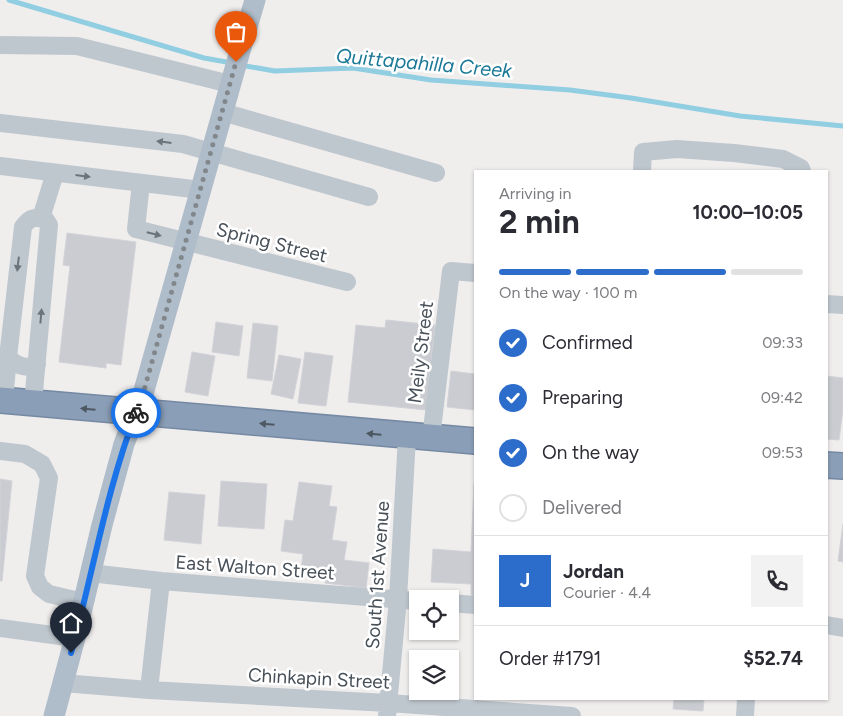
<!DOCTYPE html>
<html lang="en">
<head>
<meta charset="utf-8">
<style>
  body { margin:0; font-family:Figtree,sans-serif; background:#f2f2f3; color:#2b2b33; height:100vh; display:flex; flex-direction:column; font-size:19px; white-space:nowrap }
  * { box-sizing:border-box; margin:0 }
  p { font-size:16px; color:#7c7c81 }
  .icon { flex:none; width:28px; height:28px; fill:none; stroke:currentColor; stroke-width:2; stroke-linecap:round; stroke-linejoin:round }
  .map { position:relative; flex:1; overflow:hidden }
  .sheet { position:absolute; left:474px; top:170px; width:354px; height:530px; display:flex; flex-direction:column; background:#fff; border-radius:0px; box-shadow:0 1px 4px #0004 }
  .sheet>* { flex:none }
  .controls { position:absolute; left:409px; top:590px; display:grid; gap:10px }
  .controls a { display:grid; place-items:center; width:50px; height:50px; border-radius:0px; background:#fff; box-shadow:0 1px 4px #0004; font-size:25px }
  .pin { position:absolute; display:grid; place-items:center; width:42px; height:42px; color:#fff; margin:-51px -21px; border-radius:50% 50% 50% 0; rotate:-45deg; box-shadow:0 0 5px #0007 }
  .pin .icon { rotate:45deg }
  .courier { position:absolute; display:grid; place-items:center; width:50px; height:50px; margin:-25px; border:4px solid #1a73e8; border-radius:50%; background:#fff; color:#222; box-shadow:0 1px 6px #0007 }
  .headline em { font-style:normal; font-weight:700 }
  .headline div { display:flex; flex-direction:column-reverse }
  .headline { display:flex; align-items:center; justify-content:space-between; height:85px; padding:0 25px }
  h1 { font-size:32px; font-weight:700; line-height:38px }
  .bar { display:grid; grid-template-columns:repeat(4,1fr); gap:8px 5px; align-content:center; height:60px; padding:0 25px }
  .bar i { height:6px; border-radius:4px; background:#e1e1e2 }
  .bar .current { background:#2c6ccb }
  .bar p { grid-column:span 4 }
  .line { display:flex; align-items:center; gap:12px; padding:0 25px; border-top:1px solid #e1e1e2 }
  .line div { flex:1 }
  .round { display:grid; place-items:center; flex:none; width:52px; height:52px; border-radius:0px; background:#f2f2f3 }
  ol { padding:0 25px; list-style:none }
  li { display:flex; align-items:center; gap:15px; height:55px }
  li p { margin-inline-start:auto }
  li .icon { padding:5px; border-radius:50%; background:#2c6ccb; color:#fff; stroke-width:4 }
  li:last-child { color:#7c7c81 }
  li i { width:28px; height:28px; border:2px solid #e1e1e2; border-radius:50% }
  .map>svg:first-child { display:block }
</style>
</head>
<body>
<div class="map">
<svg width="843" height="716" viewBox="0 0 843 716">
  <rect width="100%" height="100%" fill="#f0eded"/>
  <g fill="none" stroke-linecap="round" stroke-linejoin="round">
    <path stroke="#91cee2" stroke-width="5" d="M9,0L204,58L232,63
      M240,65L275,71L353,68L431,80L570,90L631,98L740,116L843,126"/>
  </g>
  <path fill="#caccd1" stroke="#d2d3d8" d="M67,233L136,242L121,365L106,363V368L59,362L70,266L63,265Z
    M386,320L435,325L426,410L348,402L356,325L385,328Z
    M216,322L243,326L239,356L212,352Z
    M253,323L278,326L272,381L247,378Z
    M192,352L215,356L208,396L185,392Z
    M305,352L333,356L326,406L298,403Z
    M279,355L301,359L293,399L271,394Z
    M451,371L475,374V410L447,407Z
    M827,376L843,378V410L839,440L826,439Z
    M0,479L12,481L2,581H0Z
    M221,481L267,484L264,529L218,526Z
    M299,482L332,486L329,506L337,507L332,540L347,542L344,560L369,563L366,588L325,583L326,573L301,569L303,554L281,551L285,520L293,521Z
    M474,483H475V596L471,595V584L431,582L433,549L471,552Z
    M169,492L205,495L201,544L164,540Z
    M843,524V562L838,561Z
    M674,699H704L703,711L673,709Z"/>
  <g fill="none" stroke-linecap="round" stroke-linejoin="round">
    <g stroke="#7589a3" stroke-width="28">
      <path id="highway" d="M0,400L475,441
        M826,465L843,466"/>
    </g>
    <path stroke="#bfc7ce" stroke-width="18" d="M0,45L77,46L230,84
      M222,112L436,173
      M0,123L183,144L369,197
      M0,166L201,190
      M642,171L643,152L677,149L734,153L783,159L801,168L802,171
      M141,183L136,229L347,282
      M41,218L55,173
      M826,304L843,305
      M4,401L8,357
      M33,403L49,225L45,219C34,217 30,217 23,227L8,357C15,365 26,370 37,364
      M431,438L451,271L475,273
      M0,451L25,454L42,464L49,478L35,576L40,587L49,594L84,602
      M90,573L161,581L418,601
      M450,603L475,605
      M826,625L843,628
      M0,628L75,638
      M63,683L149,690L388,703L572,716
      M149,690L161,581
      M387,716L398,599L407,437
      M745,716L746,699"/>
    <path stroke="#afbcc9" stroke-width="21" d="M54,716L75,638L102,525L124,444L143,394L240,51L255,0"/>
    <use href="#highway" stroke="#8a9eb7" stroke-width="25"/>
  </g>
  <defs><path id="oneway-solid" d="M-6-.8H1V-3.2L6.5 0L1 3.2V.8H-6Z" transform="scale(1.25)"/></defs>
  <g fill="#6b747b">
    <use href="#oneway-solid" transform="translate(164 142) rotate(-173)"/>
    <use href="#oneway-solid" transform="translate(83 176) rotate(7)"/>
    <use href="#oneway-solid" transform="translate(154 234) rotate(14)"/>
    <use href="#oneway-solid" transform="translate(18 264) rotate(97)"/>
    <use href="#oneway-solid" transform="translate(41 316) rotate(-85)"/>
  </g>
  <g fill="#4e5862">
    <use href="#oneway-solid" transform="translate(88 409) rotate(-175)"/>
    <use href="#oneway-solid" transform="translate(267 424) rotate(-175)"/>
    <use href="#oneway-solid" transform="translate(374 434) rotate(-175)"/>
  </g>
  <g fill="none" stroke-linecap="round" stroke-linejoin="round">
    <path stroke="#82878c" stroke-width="5" stroke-dasharray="0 9" d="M136,413L143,394L236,62"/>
    <path stroke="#1a73e8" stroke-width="6" d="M71,653C93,573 106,491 136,413"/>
  </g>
  <g text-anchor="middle" stroke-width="5" stroke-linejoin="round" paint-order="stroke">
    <g font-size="19" fill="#475058" stroke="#fff">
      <text transform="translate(272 242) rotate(14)" y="7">Spring Street</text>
      <text transform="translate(420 352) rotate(-83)" y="7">Meily Street</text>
      <text transform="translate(255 567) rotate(4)" y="7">East Walton Street</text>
      <text transform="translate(377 575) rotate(-86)" y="7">South 1st Avenue</text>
      <text transform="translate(319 678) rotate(3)" y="7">Chinkapin Street</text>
    </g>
    <g font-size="20" font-style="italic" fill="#1b7997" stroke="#fff">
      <text transform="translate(424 63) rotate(5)" y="7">Quittapahilla Creek</text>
    </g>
  </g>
</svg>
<div class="controls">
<a><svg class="icon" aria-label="locate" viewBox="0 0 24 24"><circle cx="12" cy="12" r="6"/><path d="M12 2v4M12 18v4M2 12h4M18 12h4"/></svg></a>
<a><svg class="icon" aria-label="layers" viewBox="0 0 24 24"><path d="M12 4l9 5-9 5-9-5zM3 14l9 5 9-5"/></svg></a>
</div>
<div class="pin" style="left:236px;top:62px;background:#ea580c"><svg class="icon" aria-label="bag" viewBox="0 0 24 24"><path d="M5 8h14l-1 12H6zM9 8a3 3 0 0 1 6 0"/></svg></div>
<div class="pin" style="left:71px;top:653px;background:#1f2937"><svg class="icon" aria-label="home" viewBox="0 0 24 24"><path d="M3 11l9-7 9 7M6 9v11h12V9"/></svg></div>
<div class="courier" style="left:136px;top:413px"><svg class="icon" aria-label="bike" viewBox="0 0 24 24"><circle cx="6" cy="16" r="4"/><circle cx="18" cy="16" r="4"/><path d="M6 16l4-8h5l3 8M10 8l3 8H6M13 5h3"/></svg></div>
<section class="sheet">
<div class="headline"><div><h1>2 min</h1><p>Arriving in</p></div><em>10:00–10:05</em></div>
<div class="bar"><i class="current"></i><i class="current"></i><i class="current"></i><i></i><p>On the way · 100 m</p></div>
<ol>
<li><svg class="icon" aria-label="check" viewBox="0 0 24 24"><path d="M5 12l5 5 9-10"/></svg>Confirmed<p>09:33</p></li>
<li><svg class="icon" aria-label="check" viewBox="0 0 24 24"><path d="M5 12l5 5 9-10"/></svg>Preparing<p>09:42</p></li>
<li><svg class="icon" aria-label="check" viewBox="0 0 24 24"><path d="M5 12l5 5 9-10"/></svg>On the way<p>09:53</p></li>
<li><i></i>Delivered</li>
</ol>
<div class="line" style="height:90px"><b class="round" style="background:#2c6ccb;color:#fff">J</b><div><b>Jordan</b><p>Courier · 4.4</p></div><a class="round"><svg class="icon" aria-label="phone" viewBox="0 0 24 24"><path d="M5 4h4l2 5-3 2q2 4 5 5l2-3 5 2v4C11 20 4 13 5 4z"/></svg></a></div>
<div class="line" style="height:65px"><div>Order #1791</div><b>$52.74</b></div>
</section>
</div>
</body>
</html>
